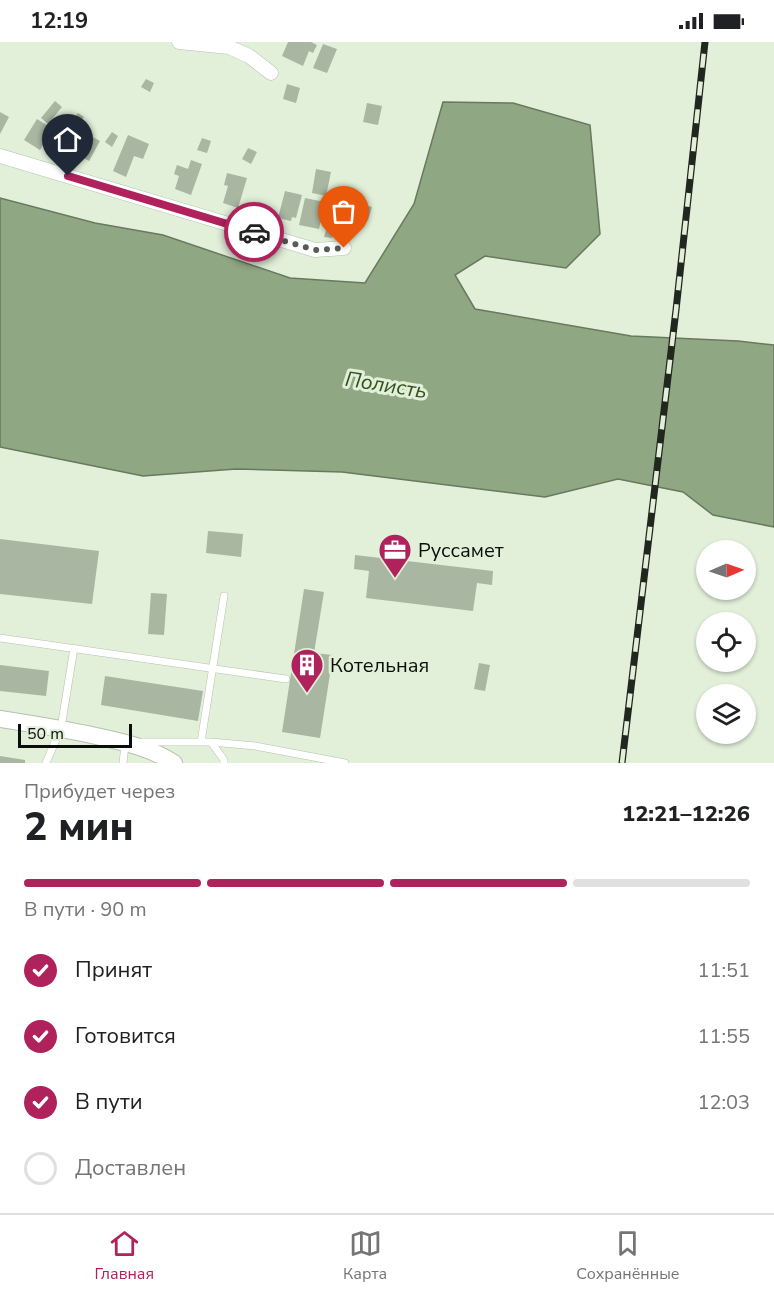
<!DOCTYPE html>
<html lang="ru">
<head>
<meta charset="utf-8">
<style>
  body { margin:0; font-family:"Nunito Sans",sans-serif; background:#f6f6f6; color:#202124; height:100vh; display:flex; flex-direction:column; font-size:22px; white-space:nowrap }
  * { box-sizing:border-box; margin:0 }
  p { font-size:20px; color:#757577 }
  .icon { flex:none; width:33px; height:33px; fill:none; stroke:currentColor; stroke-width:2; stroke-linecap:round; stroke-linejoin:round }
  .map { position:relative; height:721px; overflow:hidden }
  .panel { display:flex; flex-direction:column; background:#fff; flex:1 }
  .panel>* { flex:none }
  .needle { width:39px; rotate:88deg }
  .controls { position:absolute; left:696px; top:498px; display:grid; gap:12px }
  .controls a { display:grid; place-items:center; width:60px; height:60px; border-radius:50%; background:#fff; box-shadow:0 2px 4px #0004; font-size:30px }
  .scale { position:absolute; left:18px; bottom:15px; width:114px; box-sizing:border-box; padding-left:6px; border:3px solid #0a0e08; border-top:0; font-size:16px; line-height:21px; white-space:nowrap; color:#0a0e08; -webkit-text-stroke:4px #e2f0da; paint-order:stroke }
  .pin { position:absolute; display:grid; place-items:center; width:51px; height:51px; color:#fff; margin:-62px -26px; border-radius:50% 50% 50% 0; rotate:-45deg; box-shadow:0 0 6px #0007 }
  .pin .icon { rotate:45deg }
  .courier { position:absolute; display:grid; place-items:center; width:60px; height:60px; margin:-30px; border:4px solid #af225b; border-radius:50%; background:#fff; color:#222; box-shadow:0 2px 8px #0007 }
  .summary em { font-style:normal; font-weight:800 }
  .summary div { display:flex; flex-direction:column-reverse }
  .summary { display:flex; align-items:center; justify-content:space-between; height:102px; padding:0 24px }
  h1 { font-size:39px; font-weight:800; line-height:45px }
  .bar { display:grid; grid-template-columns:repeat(4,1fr); gap:9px 6px; align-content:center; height:72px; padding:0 24px }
  .bar i { height:8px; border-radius:4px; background:#e0e0e0 }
  .bar .selected { background:#af225b }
  .bar p { grid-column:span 4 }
  ol { padding:0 24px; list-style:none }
  li { display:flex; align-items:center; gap:18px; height:66px }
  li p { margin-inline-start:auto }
  li .icon { padding:6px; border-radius:50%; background:#af225b; color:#fff; stroke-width:4 }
  li:last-child { color:#757577 }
  li i { width:33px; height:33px; border:3px solid #e0e0e0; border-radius:50% }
  .status { display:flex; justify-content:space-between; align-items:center; height:42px; padding:0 30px; background:#fff; direction:ltr }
  .status svg { height:16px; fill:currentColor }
  .menu { display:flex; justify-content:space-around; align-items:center; height:84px; border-top:2px solid #e0e0e0; background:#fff; font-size:16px; color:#757577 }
  .menu a { display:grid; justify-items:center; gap:3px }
  .menu .selected { color:#af225b }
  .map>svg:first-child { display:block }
</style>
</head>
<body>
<div class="status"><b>12:19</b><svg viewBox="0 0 49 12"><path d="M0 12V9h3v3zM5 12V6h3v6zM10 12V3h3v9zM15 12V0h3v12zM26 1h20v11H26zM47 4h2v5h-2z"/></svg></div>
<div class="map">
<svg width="774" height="721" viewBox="0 0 774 721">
  <rect width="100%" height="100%" fill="#e2f0da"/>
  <path fill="#90a783" stroke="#68795e" stroke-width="1.5" d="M443,60L513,61L590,83L600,192L566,226L485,214L455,233L475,267L631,294L738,299L774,303V485L713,473L683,450L618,437L545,455L342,430L236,427L143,434L0,405V156L95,181L163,193L290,236L365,241L414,162Z"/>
  <path fill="#a9b6a2" d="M288,0H311L317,3L313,11L309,9L303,24L282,14Z
    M323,2L337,7L327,31L313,26Z
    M146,37L154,41L150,50L141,45Z
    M287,42L300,46L296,61L283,57Z
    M55,59L62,65L48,82L41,76Z
    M367,61L382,64L378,83L363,80Z
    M0,70L9,75L0,92Z
    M78,71L84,75L72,92L66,87Z
    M37,77L53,87L40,108L24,98Z
    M80,88L100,99L89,119L69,108Z
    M112,90L118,94L112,105L105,100Z
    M128,93L149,102L143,117L134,114L126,135L113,129Z
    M202,96L211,99L207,111L197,108Z
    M248,106L257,110L251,122L242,117Z
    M191,118L202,122L191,153L175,147L179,134L174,132L177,123L188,127Z
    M316,127L331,130L326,154L312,151Z
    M227,131L247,136L238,166L223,161L228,144L224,143Z
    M285,149L302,153L296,176L292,175L291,179L278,176Z
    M305,156L325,160L319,187L299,183Z
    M345,158L372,165L368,178L362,176L360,187L344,184L347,174L341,172Z
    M328,181L335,183L332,196L324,195Z
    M208,489L243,492L241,515L206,511Z
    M0,497L99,509L92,562L0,552Z
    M355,513L493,529L492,543L477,541L473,569L366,556L369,529L354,527Z
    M304,547L324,550L314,611L333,613L320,696L282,690Z
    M151,551L167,552L164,593L148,592Z
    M479,621L490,623L485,649L474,647Z
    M0,623L49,629L46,654L0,649Z
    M105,634L203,649L198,679L101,663Z
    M0,714L25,718V721H0Z"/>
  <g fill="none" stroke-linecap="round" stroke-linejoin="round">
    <g stroke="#b4c1ad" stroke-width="8">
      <path id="service" d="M0,596L286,637
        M142,700H211L224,718V721
        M201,700L224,554
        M211,700L255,704L345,721
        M46,721L61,686L74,606
        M123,721L125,703"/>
    </g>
    <g stroke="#b4c1ad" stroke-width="15">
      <path id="minor" d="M179,0L229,5L249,14L271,31
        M0,114L315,208L344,206"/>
    </g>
    <g stroke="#b4c1ad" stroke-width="18">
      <path id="tertiary" d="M0,677C32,682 64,687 96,694C123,700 151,706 174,721"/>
    </g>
    <use href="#service" stroke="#fff" stroke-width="7"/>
    <use href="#minor" stroke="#fff" stroke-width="14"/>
    <use href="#tertiary" stroke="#fff" stroke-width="16"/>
    <g stroke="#21261e" stroke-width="7">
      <path id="rail" d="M622,721L676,268L705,0"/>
    </g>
    <use href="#rail" stroke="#e2f0da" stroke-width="4.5" stroke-dasharray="14" stroke-linecap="butt"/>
  </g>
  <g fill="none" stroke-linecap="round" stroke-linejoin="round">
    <path stroke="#565d52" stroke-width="6" stroke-dasharray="0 10.8" d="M254,190L315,208L344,206"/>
    <path stroke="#af225b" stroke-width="8" d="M68,134L254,190"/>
  </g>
  <defs>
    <g id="office-pin" transform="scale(1.725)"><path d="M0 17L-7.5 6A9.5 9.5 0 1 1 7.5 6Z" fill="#af225b" stroke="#e2f0da"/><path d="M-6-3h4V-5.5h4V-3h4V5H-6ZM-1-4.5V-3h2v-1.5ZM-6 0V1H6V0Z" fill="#fff"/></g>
    <g id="building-pin" transform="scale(1.725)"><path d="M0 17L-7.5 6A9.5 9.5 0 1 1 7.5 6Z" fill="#af225b" stroke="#e2f0da"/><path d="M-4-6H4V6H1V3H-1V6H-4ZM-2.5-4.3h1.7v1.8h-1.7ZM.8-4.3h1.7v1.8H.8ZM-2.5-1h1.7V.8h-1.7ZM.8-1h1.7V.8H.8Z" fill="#fff"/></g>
  </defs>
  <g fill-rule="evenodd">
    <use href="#office-pin" x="395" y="508"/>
    <use href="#building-pin" x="307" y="623"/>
  </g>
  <g text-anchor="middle" stroke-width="6" stroke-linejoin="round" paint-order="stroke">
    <g font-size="20" fill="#0a0e08" stroke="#e2f0da" text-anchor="start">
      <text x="418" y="515">Руссамет</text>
      <text x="330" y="630">Котельная</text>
    </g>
    <g font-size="21" font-style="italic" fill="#33511d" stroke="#e2f0da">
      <text transform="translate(386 343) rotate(9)" y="7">Полисть</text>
    </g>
  </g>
</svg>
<div class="controls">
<a><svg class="needle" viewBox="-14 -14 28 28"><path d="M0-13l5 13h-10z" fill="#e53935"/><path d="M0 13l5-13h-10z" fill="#757577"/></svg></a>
<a><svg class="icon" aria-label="locate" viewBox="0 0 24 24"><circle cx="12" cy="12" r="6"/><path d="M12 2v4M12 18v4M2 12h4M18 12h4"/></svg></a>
<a><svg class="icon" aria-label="layers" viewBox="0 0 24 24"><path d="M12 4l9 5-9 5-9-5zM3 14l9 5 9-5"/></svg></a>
</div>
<div class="scale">50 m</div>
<div class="pin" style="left:344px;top:206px;background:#ea580c"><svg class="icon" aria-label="bag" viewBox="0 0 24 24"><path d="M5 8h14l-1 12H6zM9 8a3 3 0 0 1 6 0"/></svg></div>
<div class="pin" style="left:68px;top:134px;background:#1f2937"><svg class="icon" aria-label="home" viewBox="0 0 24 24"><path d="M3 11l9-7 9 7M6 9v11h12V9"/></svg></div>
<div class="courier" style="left:254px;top:190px"><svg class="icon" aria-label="car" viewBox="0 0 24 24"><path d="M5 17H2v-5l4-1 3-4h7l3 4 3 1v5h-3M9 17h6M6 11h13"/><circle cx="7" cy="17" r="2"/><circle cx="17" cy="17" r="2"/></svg></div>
</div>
<section class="panel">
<div class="summary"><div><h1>2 мин</h1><p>Прибудет через</p></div><em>12:21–12:26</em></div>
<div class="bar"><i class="selected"></i><i class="selected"></i><i class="selected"></i><i></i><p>В пути · 90 m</p></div>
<ol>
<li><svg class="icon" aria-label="check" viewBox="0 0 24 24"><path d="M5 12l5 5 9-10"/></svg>Принят<p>11:51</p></li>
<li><svg class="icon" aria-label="check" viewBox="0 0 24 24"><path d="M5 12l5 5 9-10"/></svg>Готовится<p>11:55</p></li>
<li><svg class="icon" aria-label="check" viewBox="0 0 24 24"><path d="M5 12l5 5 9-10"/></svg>В пути<p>12:03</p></li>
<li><i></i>Доставлен</li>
</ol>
</section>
<nav class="menu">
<a class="selected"><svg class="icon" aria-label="home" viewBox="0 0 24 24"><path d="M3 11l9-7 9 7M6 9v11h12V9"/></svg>Главная</a>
<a><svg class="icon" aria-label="map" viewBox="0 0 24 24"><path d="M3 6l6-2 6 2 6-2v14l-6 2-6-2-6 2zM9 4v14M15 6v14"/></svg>Карта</a>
<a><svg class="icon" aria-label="saved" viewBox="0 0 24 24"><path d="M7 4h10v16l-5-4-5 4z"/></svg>Сохранённые</a>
</nav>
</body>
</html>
